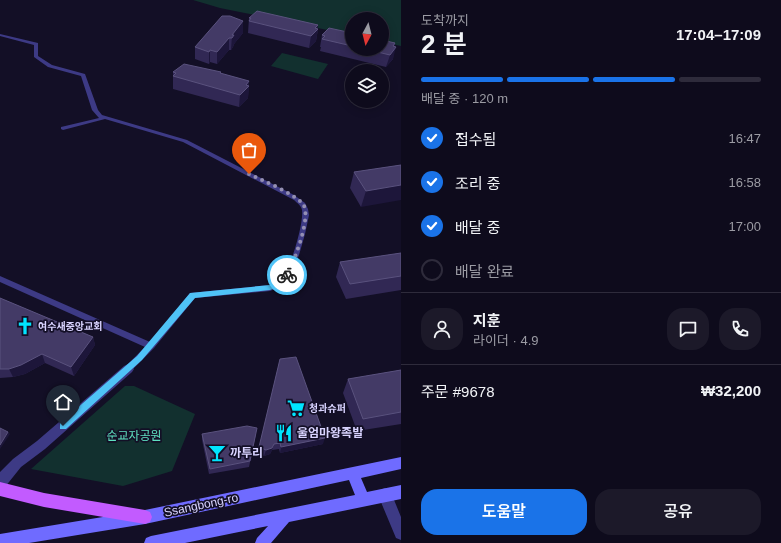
<!DOCTYPE html>
<html lang="ko">
<head>
<meta charset="utf-8">
<style>
  body { margin:0; font-family:Helvetica,"Noto Sans KR",sans-serif; background:#1c1929; color:#f1f3f6; height:100vh; display:flex; flex-direction:column; font-size:15px; white-space:nowrap }
  * { box-sizing:border-box; margin:0 }
  p { font-size:13px; color:#9b9ba3 }
  .icon { flex:none; width:22px; height:22px; fill:none; stroke:currentColor; stroke-width:2; stroke-linecap:round; stroke-linejoin:round }
  .map { position:relative; flex:1; overflow:hidden }
  .drawer { display:flex; flex-direction:column; background:#0e0b1c; width:380px }
  .drawer>* { flex:none }
  .needle { width:26px; rotate:187deg }
  .controls { position:absolute; left:345px; top:12px; display:grid; gap:8px }
  .controls a { display:grid; place-items:center; width:44px; height:44px; border-radius:50%; background:#0e0b1c; box-shadow:0 2px 10px #0003,0 0 0 1px #2e2b3b; font-size:20px }
  .pin { position:absolute; display:grid; place-items:center; width:34px; height:34px; color:#fff; margin:-41px -17px; border-radius:50% 50% 50% 0; rotate:-45deg; box-shadow:0 0 4px #0007 }
  .pin .icon { rotate:45deg }
  .courier { position:absolute; display:grid; place-items:center; width:40px; height:40px; margin:-20px; border:3px solid #4fc3f7; border-radius:50%; background:#fff; color:#222; box-shadow:0 1px 5px #0007 }
  .head em { font-style:normal; font-weight:600 }
  .head div { display:flex; flex-direction:column-reverse }
  .head { display:flex; align-items:center; justify-content:space-between; height:68px; padding:0 20px }
  h1 { font-size:26px; font-weight:600; line-height:30px }
  .bar { display:grid; grid-template-columns:repeat(4,1fr); gap:6px 4px; align-content:center; height:48px; padding:0 20px }
  .bar i { height:5px; border-radius:3px; background:#2e2b3b }
  .bar .active { background:#1a73e8 }
  .bar p { grid-column:span 4 }
  .line { display:flex; align-items:center; gap:10px; padding:0 20px; border-top:1px solid #2e2b3b }
  .line div { flex:1 }
  .round { display:grid; place-items:center; flex:none; width:42px; height:42px; border-radius:16px; background:#1c1929 }
  ol { padding:0 20px; list-style:none }
  li { display:flex; align-items:center; gap:12px; height:44px }
  li p { margin-inline-start:auto }
  li .icon { padding:4px; border-radius:50%; background:#1a73e8; color:#fff; stroke-width:4 }
  li:last-child { color:#9b9ba3 }
  li i { width:22px; height:22px; border:2px solid #2e2b3b; border-radius:50% }
  .button { display:flex; gap:8px; margin-top:auto; padding:8px 20px }
  .button a { flex:1; height:46px; border-radius:16px; background:#1a73e8; color:#fff; font-size:16px; font-weight:600; line-height:46px; text-align:center }
  .button a+a { background:#1c1929; color:#f1f3f6 }
  main { display:flex; flex:1; min-height:0 }
  .map>svg:first-child { display:block }
</style>
</head>
<body>
<main>
<div class="map">
<svg width="401" height="543" viewBox="0 0 401 543">
  <rect width="100%" height="100%" fill="#130f26"/>
  <path fill="#12302f" d="M193,0H401V46L382,42V19H352V35L220,8Z
    M282,53L328,64L318,79L271,66Z
    M125,386H134L195,414L172,471L123,486L31,469Z"/>
  <g fill="none" stroke-linecap="round" stroke-linejoin="round">
    <path fill="#3d3a85" fill-rule="evenodd" d="M0,34L38,43V56L52,65L85,74L98,110L102,115L187,140L294,195L305,203L308,209L309,215L305,234L299,255L292,272L287,282L280,287L270,291L195,298L154,348L131,371L128,372L125,371L124,369L125,367L145,347L0,282V276L150,342L190,293L270,285C275,283 280,281 283,277C291,266 304,223 302,210C301,205 297,203 294,200L183,142L105,119L63,130L61,129V127L99,118L92,110L81,76L48,67L34,57V45L0,36Z"/>
    <path fill="#3d3a85" fill-rule="evenodd" d="M128,364L132,366L134,369L132,372L45,449L21,467L5,487L0,488V472L13,459L37,441L124,366Z
      M385,488L390,490L401,517V540L396,538L378,495L380,490Z"/>
    <path fill="#6f6bff" fill-rule="evenodd" d="M401,457V469L361,478L367,492L401,485V499L289,522L271,543H255L257,538L268,526L185,543H144L146,538L151,536L355,495L349,480L145,524L29,543H0V534L145,510Z"/>
    <path fill="#c25bff" fill-rule="evenodd" d="M0,482L44,493L145,510L150,512L152,517L150,522L145,524L44,507L0,496Z"/>
  </g>
  <path fill="#312854" d="M249,18L318,25L317,29H318L316,41L309,48L248,33Z
    M243,33L234,44L233,47L231,50H229L217,64L210,62L209,64L195,59V47Z
    M352,33V49H382L395,43L394,47L393,59L386,67L320,51L321,47H320L322,35Z
    M173,72L221,74L249,81L248,98L239,107L173,89Z
    M401,165L361,207L350,188L354,172Z
    M401,253V290L346,299L336,277L340,262Z
    M0,298L93,337L95,345L74,376L45,363L25,374L13,377L0,378Z
    M280,359L323,444L280,453L279,449L272,450L270,454L264,456L258,453Z
    M401,370V424L357,431L343,393L348,379Z
    M202,434H256L249,467L209,474L202,440Z"/>
  <path fill="#1d163a" d="M243,21V33L234,44L233,47L231,50L232,35Z
    M318,25L317,31L318,29L316,41L309,48L311,36Z
    M229,38V50L217,64V52Z
    M395,43L392,52L396,47L393,59L386,67L390,55Z
    M210,50V62L209,64V52Z
    M249,81L248,98L239,107L240,95Z
    M401,185V200L361,207L366,191Z
    M93,337L95,345L74,376L71,367Z
    M42,354L45,363L25,374L13,377L9,369Z
    M8,432L10,434L0,449V445Z
    M325,438L323,444L280,453L281,447Z
    M274,444L272,450L270,454L264,456L266,450Z"/>
  <path fill="#433a66" stroke="#5a527e" d="M257,11L318,25L315,28L318,29L311,36L249,21L251,18H249Z
    M222,16H230L243,21L232,35H234L232,38H229L217,52L210,50L209,52L195,47Z
    M329,28L352,33V46L322,39L325,36L322,35Z
    M382,40L395,43L393,46L396,47L390,55L365,49H382Z
    M184,64L221,72L220,73L249,81L246,85L249,86L240,95L173,76L176,73L173,72Z
    M401,165V185L366,191L354,172Z
    M401,253V276L350,284L340,262Z
    M0,298L93,337L71,367L42,354L21,365L9,369H0Z
    M296,357L325,438L281,447L280,443L274,444L272,448L266,450L259,447L280,359Z
    M401,370V412L363,419L348,379Z
    M247,426L257,428L250,461L210,469L202,434Z
    M0,428L8,432L0,445Z"/>
  <path fill="#4fc3f7" d="M287,272L291,275L283,285L270,290L195,298L142,360L66,429H60V423L137,356L190,293L270,285L278,281Z"/>
  <g fill="none" stroke-linecap="round" stroke-linejoin="round">
    <path stroke="#948fb3" stroke-width="4" stroke-dasharray="0 7.2" d="M249,174C262,180 295,194 303,204C312,216 294,262 287,275"/>
  </g>
  <defs>
    <g id="church-bare" transform="scale(1.38)"><path d="M-1.2-6h2.4v3.5h3.3v2.4h-3.3V6h-2.4V-.1h-3.3v-2.4h3.3Z" fill="#00e5ff" stroke="#130f26" stroke-width="2.5" paint-order="stroke"/></g>
    <g id="supermarket-bare" transform="scale(1.38)"><path d="M-6-5.5h2.5l.6 2H6L4.5 2H-2.5L-4.4-4H-6ZM-1.5 3.2a1.3 1.3 0 1 0 .1 0ZM3 3.2a1.3 1.3 0 1 0 .1 0Z" fill="#00e5ff" stroke="#130f26" stroke-width="2.5" paint-order="stroke"/></g>
    <g id="restaurant-bare" transform="scale(1.38)"><path d="M-5-6h1v4h1v-4h1v4h1v-4h1v5L-1.5 .5V6h-2V.5L-5-1ZM5-6V6H3V1.5H1.5Q1.5-4 5-6Z" fill="#00e5ff" stroke="#130f26" stroke-width="2.5" paint-order="stroke"/></g>
    <g id="bar-bare" transform="scale(1.38)"><path d="M-6-5H6L.8 .8V4.5H3.5V6h-7V4.5H-.8V.8Z" fill="#00e5ff" stroke="#130f26" stroke-width="2.5" paint-order="stroke"/></g>
  </defs>
  <g fill-rule="evenodd">
    <use href="#church-bare" x="25" y="326"/>
    <use href="#supermarket-bare" x="296" y="408"/>
    <use href="#restaurant-bare" x="284" y="433"/>
    <use href="#bar-bare" x="217" y="453"/>
  </g>
  <g text-anchor="middle" stroke-width="3.5" stroke-linejoin="round" paint-order="stroke">
    <g font-size="10" font-weight="bold" fill="#d9d4ff" stroke="#130f26" text-anchor="start">
      <text x="38" y="330">여수새중앙교회</text>
      <text x="309" y="412">청과슈퍼</text>
    </g>
    <g font-size="12" font-weight="bold" fill="#d9d4ff" stroke="#130f26" text-anchor="start">
      <text x="297" y="437">울엄마왕족발</text>
      <text x="230" y="457">까투리</text>
    </g>
    <g font-size="12" fill="#5fe0c0" stroke="#130f26">
      <text x="134" y="440">순교자공원</text>
    </g>
    <g font-size="12" fill="#d9d4ff" stroke="#130f26">
      <text transform="translate(201 505) rotate(-12)" y="4">Ssangbong-ro</text>
    </g>
  </g>
</svg>
<div class="controls">
<a><svg class="needle" viewBox="-14 -14 28 28"><path d="M0-13l5 13h-10z" fill="#e53935"/><path d="M0 13l5-13h-10z" fill="#9b9ba3"/></svg></a>
<a><svg class="icon" aria-label="layers" viewBox="0 0 24 24"><path d="M12 4l9 5-9 5-9-5zM3 14l9 5 9-5"/></svg></a>
</div>
<div class="pin" style="left:249px;top:174px;background:#ea580c"><svg class="icon" aria-label="bag" viewBox="0 0 24 24"><path d="M5 8h14l-1 12H6zM9 8a3 3 0 0 1 6 0"/></svg></div>
<div class="pin" style="left:63px;top:426px;background:#1f2937"><svg class="icon" aria-label="home" viewBox="0 0 24 24"><path d="M3 11l9-7 9 7M6 9v11h12V9"/></svg></div>
<div class="courier" style="left:287px;top:275px"><svg class="icon" aria-label="bike" viewBox="0 0 24 24"><circle cx="6" cy="16" r="4"/><circle cx="18" cy="16" r="4"/><path d="M6 16l4-8h5l3 8M10 8l3 8H6M13 5h3"/></svg></div>
</div>
<section class="drawer">
<div class="head"><div><h1>2 분</h1><p>도착까지</p></div><em>17:04–17:09</em></div>
<div class="bar"><i class="active"></i><i class="active"></i><i class="active"></i><i></i><p>배달 중 · 120 m</p></div>
<ol>
<li><svg class="icon" aria-label="check" viewBox="0 0 24 24"><path d="M5 12l5 5 9-10"/></svg>접수됨<p>16:47</p></li>
<li><svg class="icon" aria-label="check" viewBox="0 0 24 24"><path d="M5 12l5 5 9-10"/></svg>조리 중<p>16:58</p></li>
<li><svg class="icon" aria-label="check" viewBox="0 0 24 24"><path d="M5 12l5 5 9-10"/></svg>배달 중<p>17:00</p></li>
<li><i></i>배달 완료</li>
</ol>
<div class="line" style="height:72px"><a class="round"><svg class="icon" aria-label="person" viewBox="0 0 24 24"><circle cx="12" cy="8" r="4"/><path d="M4 21q1-7 8-7t8 7"/></svg></a><div><b>지훈</b><p>라이더 · 4.9</p></div><a class="round"><svg class="icon" aria-label="chat" viewBox="0 0 24 24"><path d="M4 5h16v11H9l-5 4z"/></svg></a><a class="round"><svg class="icon" aria-label="phone" viewBox="0 0 24 24"><path d="M5 4h4l2 5-3 2q2 4 5 5l2-3 5 2v4C11 20 4 13 5 4z"/></svg></a></div>
<div class="line" style="height:52px"><div>주문 #9678</div><b>₩32,200</b></div>
<div class="button"><a>도움말</a><a>공유</a></div>
</section>
</main>
</body>
</html>
